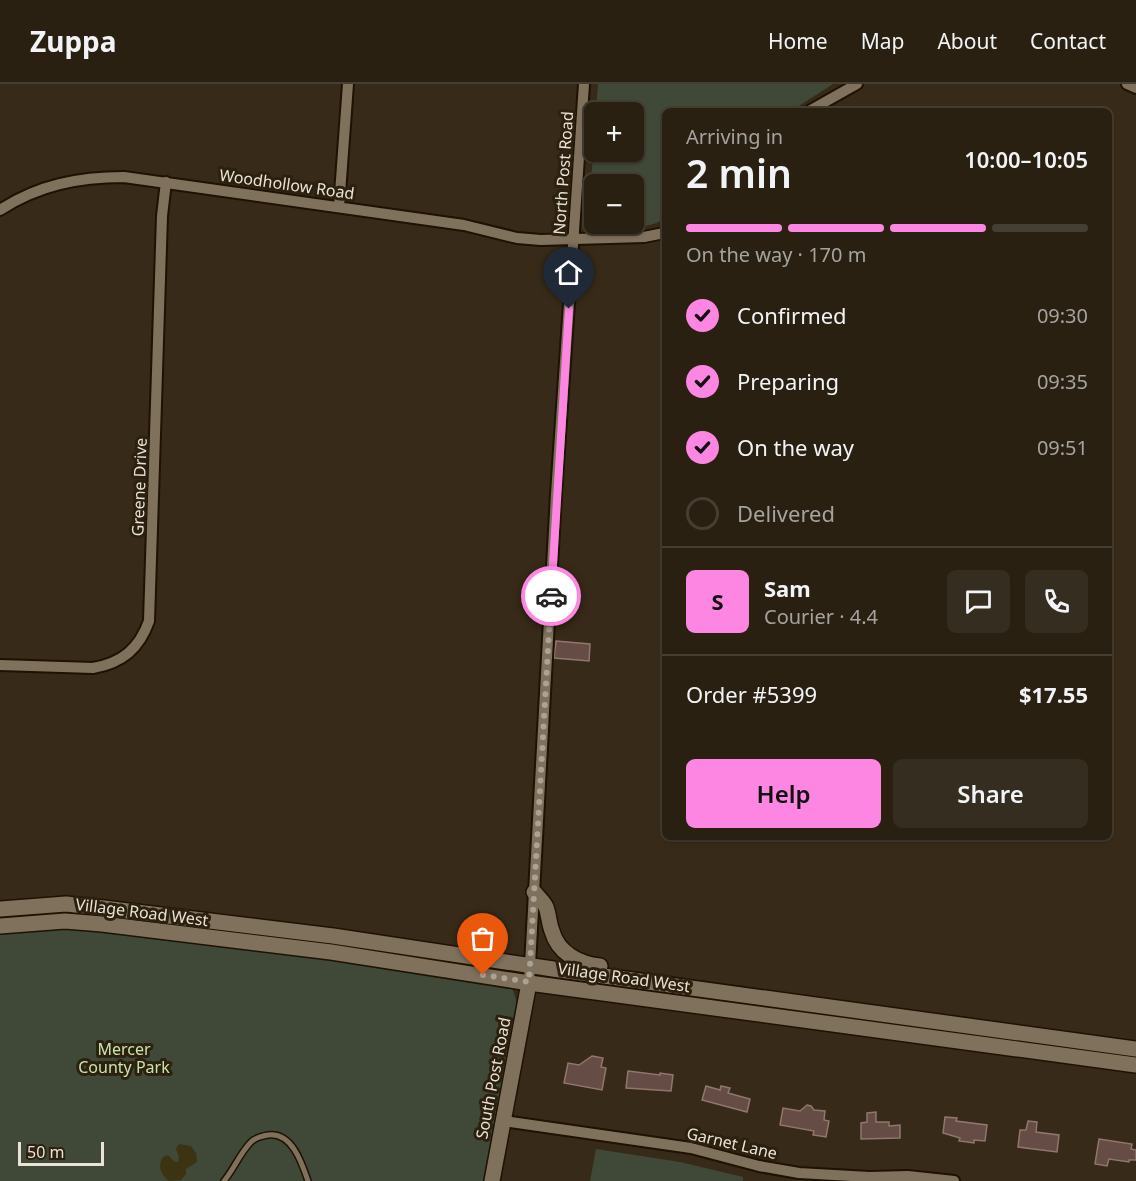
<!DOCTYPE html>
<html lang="en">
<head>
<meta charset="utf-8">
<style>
  body { margin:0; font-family:"Noto Sans",sans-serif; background:#352d20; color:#f1f3f6; height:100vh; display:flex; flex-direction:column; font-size:22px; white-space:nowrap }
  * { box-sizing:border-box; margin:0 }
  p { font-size:20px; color:#a5a39f }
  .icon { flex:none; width:33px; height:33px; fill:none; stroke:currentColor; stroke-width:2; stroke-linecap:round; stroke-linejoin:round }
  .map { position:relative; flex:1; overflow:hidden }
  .drawer { position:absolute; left:662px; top:24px; width:450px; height:732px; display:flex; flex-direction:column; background:#292012; border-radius:9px; box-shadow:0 2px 4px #0004,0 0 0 2px #453e32 }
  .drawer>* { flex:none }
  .tools { position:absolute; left:584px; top:18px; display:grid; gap:12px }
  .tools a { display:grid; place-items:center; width:60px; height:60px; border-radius:9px; background:#292012; box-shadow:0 2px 4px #0004,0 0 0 2px #453e32; font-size:30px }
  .scale { position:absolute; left:18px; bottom:15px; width:86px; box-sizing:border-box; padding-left:6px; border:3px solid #eae2d7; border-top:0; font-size:16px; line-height:21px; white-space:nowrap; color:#eae2d7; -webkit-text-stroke:4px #2c200e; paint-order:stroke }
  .pin { position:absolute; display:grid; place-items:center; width:51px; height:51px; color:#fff; margin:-62px -26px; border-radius:50% 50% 50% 0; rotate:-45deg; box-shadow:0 0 6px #0007 }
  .pin .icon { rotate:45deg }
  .courier { position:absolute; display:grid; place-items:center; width:60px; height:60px; margin:-30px; border:4px solid #fd86e2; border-radius:50%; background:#fff; color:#222; box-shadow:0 2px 8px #0007 }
  .summary em { font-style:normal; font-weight:600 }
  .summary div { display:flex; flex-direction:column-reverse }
  .summary { display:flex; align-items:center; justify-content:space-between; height:102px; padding:0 24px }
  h1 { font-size:39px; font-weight:600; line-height:45px }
  .bar { display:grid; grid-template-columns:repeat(4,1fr); gap:9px 6px; align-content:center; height:72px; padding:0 24px }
  .bar i { height:8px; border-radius:4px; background:#453e32 }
  .bar .current { background:#fd86e2 }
  .bar p { grid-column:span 4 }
  .line { display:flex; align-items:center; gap:15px; padding:0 24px; border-top:2px solid #453e32 }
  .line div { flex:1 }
  .round { display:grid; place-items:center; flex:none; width:63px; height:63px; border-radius:9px; background:#352d20 }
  ol { padding:0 24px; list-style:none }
  li { display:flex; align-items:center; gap:18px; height:66px }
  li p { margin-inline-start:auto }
  li .icon { padding:6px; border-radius:50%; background:#fd86e2; color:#111; stroke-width:4 }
  li:last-child { color:#a5a39f }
  li i { width:33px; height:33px; border:3px solid #453e32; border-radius:50% }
  .button { display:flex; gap:12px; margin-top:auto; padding:12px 24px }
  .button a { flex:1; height:69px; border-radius:9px; background:#fd86e2; color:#111; font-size:24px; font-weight:600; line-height:69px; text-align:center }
  .button a+a { background:#352d20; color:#f1f3f6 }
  header { display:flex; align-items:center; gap:36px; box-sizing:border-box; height:84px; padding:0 30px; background:#292012; border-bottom:2px solid #453e32 }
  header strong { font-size:28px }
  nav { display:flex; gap:33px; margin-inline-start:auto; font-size:21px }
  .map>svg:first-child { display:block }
</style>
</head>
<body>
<header>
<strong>Zuppa</strong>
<nav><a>Home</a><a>Map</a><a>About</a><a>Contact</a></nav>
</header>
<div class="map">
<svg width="1136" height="1097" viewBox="0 0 1136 1097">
  <rect width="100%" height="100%" fill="#372a18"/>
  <path fill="#404937" d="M598,0H833L791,27H664V135C648,146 623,143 605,140H633V100H594V130L589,125L594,58V68H633V28H596Z
    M59,840L489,895L511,900L517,919L483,1097H0V846Z
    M596,1065L680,1078L743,1093V1097H590Z"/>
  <path fill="#3c3313" d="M179,1060L191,1062L196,1069L197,1078L186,1085V1090L181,1096L169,1097C161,1091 157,1082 163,1073L168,1071L175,1078H178L179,1073L176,1065Z"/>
  <path fill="#654d45" stroke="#90766e" stroke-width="1.5" d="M556,557L590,560L589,577L554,574Z
    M592,972L603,974L601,983L606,984L602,1006L564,999L568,979L579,981Z
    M628,987L660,991V989L673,991L671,1007L626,1004Z
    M706,1002L720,1006L721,1002L730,1004L728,1009L750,1015L747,1028L702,1016Z
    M807,1021L811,1022L814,1026L825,1027L824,1036L829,1037L826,1053L813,1051L814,1047L780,1041L783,1024L800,1027Z
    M876,1028V1038H889V1042L900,1041V1054L861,1055V1039L867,1038V1029Z
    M945,1033L957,1034L956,1037L987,1041L985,1057L974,1056V1059L959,1057L960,1054L943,1049Z
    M1028,1037L1037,1038L1036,1048L1059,1051L1057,1068L1018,1063L1020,1046H1026Z
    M1099,1055L1132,1060L1131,1065L1136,1066V1076H1129V1078L1109,1075L1107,1082L1095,1080Z"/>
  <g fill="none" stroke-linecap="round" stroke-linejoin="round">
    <g stroke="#1e1203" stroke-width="8">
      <path id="lane" d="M224,1097C234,1085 240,1069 251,1058C255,1054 262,1052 268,1051C292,1048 302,1079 308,1097"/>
    </g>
    <g stroke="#1e1203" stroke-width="14">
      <path id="street" d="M1127,0L1136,4
        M809,27L857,0
        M339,123L348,0
        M0,126C38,101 79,93 124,93L464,141L517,154L541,156L644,153L664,149
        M0,581L93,584C122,579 139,565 149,537L162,132L166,98
        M529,899L556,410L584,0
        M504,1037L691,1064L759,1082L799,1089L869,1093L908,1092L954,1097"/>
    </g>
    <g stroke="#1e1203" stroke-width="18">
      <path id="secondary" d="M534,808C538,813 544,818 546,823C549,831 549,840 552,847C558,869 579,880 600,882
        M0,825L66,820L104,824L333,852L553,885L1136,965
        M0,842L65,837L102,840L331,868L529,899L1136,981
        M492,1097L529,899"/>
    </g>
    <use href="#lane" stroke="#80715d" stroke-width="5"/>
    <use href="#street" stroke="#80715d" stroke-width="10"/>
    <use href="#secondary" stroke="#80715d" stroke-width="15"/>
  </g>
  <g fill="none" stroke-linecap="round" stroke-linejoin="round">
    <path stroke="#aba294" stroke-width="6" stroke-dasharray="0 10.8" d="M483,891L529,898L551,512"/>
    <path stroke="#fd86e2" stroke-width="8" d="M551,512L569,225"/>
  </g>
  <g text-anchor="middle" stroke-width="6" stroke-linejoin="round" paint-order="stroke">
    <g font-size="16" fill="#eae2d7" stroke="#2c200e">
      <text transform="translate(563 89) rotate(-86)" y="6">North Post Road</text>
      <text transform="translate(287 100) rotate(8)" y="6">Woodhollow Road</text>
      <text transform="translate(139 403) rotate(-88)" y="6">Greene Drive</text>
      <text transform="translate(142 828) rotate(7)" y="6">Village Road West</text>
      <text transform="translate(624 893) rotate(8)" y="6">Village Road West</text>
      <text transform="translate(493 994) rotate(-79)" y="6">South Post Road</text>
      <text transform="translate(732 1059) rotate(13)" y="6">Garnet Lane</text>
    </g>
    <g font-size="16" fill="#c9e4ae" stroke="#2c200e">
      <text x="124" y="971">Mercer<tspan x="124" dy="18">County Park</tspan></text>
    </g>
  </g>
</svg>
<div class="tools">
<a>+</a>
<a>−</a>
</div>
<div class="scale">50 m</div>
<div class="pin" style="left:483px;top:891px;background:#ea580c"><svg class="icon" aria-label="bag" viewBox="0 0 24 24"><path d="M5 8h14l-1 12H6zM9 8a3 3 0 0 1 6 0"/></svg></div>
<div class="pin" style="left:569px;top:225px;background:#1f2937"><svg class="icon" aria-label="home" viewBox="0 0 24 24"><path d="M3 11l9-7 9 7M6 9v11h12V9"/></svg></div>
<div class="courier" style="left:551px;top:512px"><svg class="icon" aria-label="car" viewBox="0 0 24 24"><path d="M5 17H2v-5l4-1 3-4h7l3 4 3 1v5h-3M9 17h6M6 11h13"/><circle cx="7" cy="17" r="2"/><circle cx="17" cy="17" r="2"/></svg></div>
<section class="drawer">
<div class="summary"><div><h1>2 min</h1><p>Arriving in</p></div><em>10:00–10:05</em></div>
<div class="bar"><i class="current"></i><i class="current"></i><i class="current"></i><i></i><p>On the way · 170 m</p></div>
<ol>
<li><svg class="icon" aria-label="check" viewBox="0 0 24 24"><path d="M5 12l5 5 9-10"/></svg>Confirmed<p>09:30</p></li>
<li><svg class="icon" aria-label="check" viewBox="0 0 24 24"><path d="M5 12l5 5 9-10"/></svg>Preparing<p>09:35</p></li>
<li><svg class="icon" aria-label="check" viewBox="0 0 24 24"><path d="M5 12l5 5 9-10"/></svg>On the way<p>09:51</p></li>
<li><i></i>Delivered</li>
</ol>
<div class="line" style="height:108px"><b class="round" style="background:#fd86e2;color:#111">S</b><div><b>Sam</b><p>Courier · 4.4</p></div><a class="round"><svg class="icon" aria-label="chat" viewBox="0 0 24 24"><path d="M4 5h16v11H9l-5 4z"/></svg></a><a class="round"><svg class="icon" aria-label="phone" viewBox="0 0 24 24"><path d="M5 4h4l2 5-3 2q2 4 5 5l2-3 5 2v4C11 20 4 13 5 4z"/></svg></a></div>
<div class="line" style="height:78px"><div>Order #5399</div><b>$17.55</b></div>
<div class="button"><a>Help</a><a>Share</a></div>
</section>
</div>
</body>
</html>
